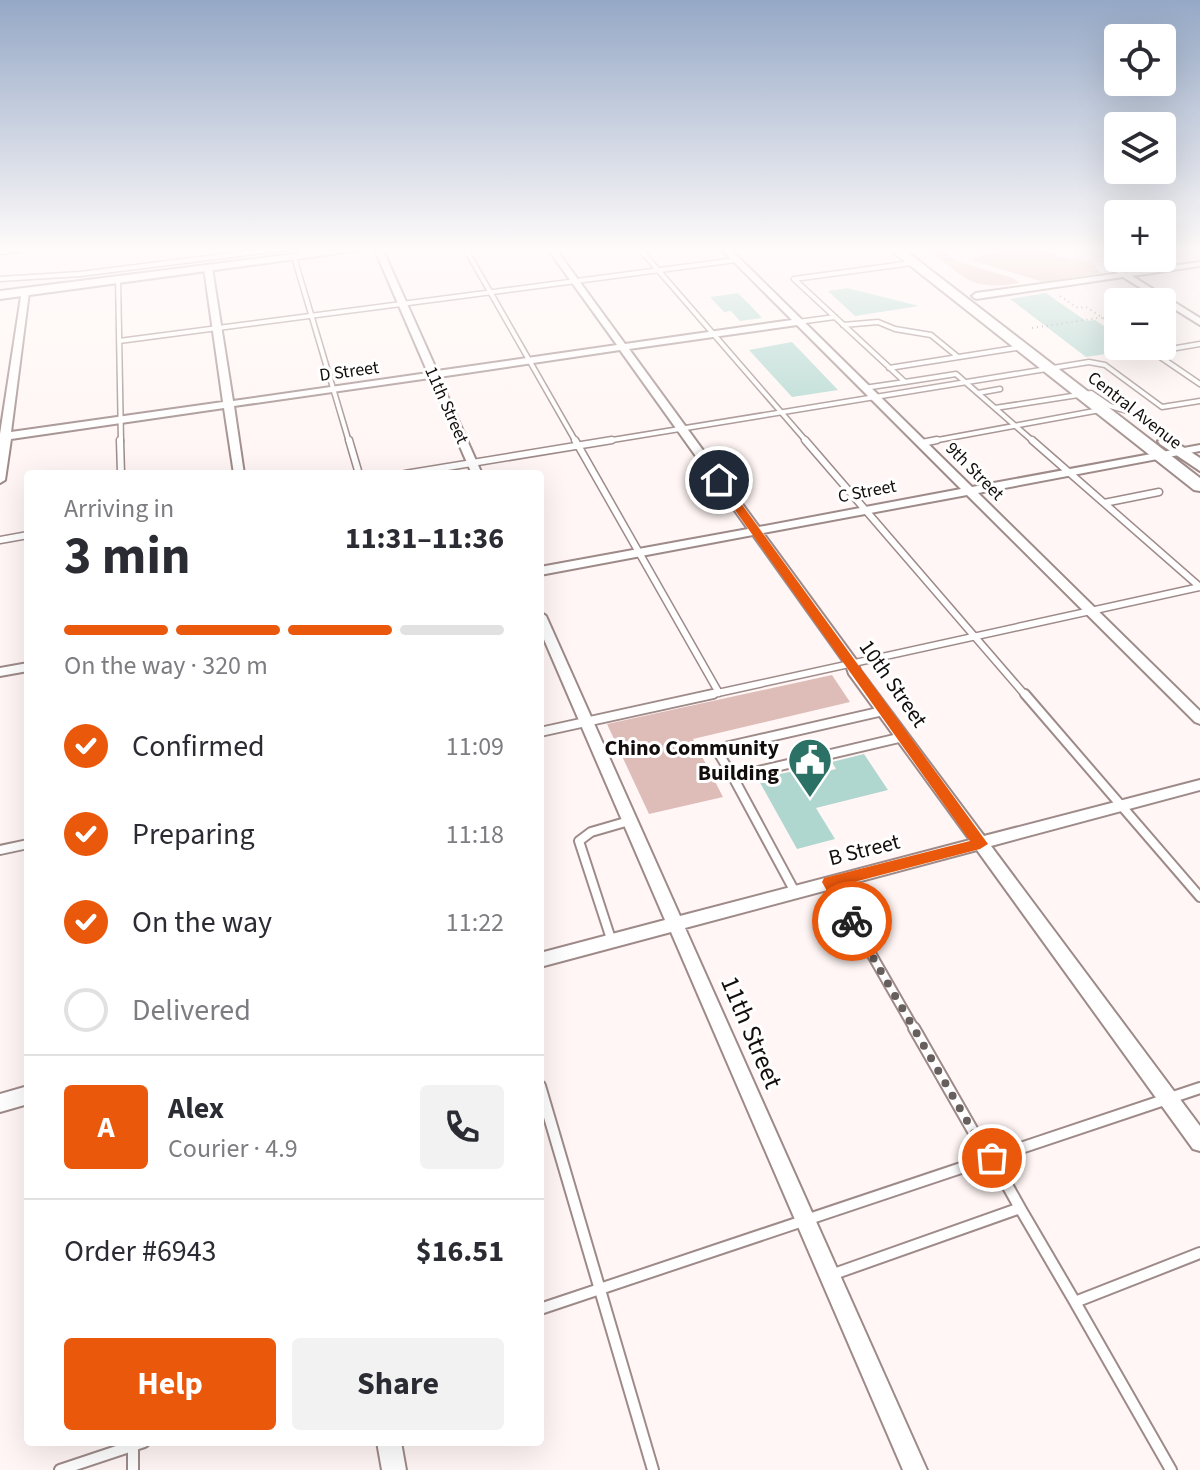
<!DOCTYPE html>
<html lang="en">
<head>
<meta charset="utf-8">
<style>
  body { margin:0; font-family:"Source Sans 3",sans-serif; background:#f2f2f3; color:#2b2b33; height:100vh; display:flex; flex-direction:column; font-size:30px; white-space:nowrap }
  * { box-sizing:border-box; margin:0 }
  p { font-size:26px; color:#7c7c81 }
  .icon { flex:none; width:44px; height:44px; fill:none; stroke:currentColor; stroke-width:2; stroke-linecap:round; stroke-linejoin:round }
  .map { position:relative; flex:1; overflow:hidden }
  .sheet { position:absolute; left:24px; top:470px; width:520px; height:976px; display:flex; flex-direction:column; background:#fff; border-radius:8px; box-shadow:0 8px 32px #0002 }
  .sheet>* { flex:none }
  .tools { position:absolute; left:1104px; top:24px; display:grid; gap:16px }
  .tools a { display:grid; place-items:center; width:72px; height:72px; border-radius:8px; background:#fff; box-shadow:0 8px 32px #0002; font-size:40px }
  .pin { position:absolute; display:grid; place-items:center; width:68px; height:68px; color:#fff; margin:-34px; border:4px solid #fff; border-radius:50%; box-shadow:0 2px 8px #0007 }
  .courier { position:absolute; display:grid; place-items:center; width:80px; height:80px; margin:-40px; border:6px solid #ea580c; border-radius:50%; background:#fff; color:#222; box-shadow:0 2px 10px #0007 }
  .head em { font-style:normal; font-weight:700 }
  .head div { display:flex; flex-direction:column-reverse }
  .head { display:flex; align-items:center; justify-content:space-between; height:136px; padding:0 40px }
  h1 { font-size:52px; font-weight:700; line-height:60px }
  .bar { display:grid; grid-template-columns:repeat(4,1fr); gap:12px 8px; align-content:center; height:96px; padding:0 40px }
  .bar i { height:10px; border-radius:6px; background:#e1e1e2 }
  .bar .current { background:#ea580c }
  .bar p { grid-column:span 4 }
  .line { display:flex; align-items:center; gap:20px; padding:0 40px; border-top:2px solid #e1e1e2 }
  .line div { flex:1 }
  .round { display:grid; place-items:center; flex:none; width:84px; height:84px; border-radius:8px; background:#f2f2f3 }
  ol { padding:0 40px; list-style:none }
  li { display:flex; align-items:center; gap:24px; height:88px }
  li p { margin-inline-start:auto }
  li .icon { padding:8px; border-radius:50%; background:#ea580c; color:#fff; stroke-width:4 }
  li:last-child { color:#7c7c81 }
  li i { width:44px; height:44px; border:4px solid #e1e1e2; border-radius:50% }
  .button { display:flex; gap:16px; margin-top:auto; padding:16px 40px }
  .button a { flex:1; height:92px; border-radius:8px; background:#ea580c; color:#fff; font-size:32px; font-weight:700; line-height:92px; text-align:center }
  .button a+a { background:#f2f2f3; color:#2b2b33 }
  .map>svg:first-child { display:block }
</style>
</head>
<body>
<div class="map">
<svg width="1200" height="1470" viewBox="0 0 1200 1470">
  <rect width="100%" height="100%" fill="#fff6f5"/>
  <path fill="#debdb9" d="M926,248H939L959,262L1013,278L1020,283C970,292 965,277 926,248Z
    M1007,248H1042L1070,260L1078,259L1094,266L1101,273L1043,282L971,260Z
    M832,675L850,702L693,739L723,797L649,814L607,724Z"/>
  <path fill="#b0d7cf" d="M847,288L919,306L855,316L828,291Z
    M738,293L750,305L762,318L740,321L731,311L724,312L710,297Z
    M1046,293L1086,321L1095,320L1118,336V352L1086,357L1010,299Z
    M792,342L838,390L792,397L749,350Z
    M864,754L888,790L816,808L835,839L797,849L758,779L794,771L799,778L836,769L832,762Z"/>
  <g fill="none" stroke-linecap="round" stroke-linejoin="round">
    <g stroke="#9e8b89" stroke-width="7">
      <path id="lane-far3" d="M465,248L576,442
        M639,248L807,442
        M294,257L349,442
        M1125,258L1108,266L1125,275
        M118,278L121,442
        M0,279L80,274L287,248
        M798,322L835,317
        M843,325L878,322L895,329L931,335L958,357
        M119,341L736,260
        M1153,352L1200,384
        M1153,352L1200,344
        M889,368L1022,347
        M905,382L956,374L1034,442
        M864,388L905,382L794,279L912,263
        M978,393L1000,389
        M995,408L1091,393L1110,406L1127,411
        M600,442L1089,362L1105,365L1162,407L1200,401
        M927,442L1100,410"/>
    </g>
    <g stroke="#9e8b89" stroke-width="9">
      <path id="lane-far2" d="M120,440L121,474
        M349,440L359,474
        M575,440L719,693
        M805,440L1026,696
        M1032,440L1200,587
        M922,443L937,440
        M405,474L612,440
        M1104,503L1159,492
        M0,540L28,535
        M704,696L1200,587"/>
    </g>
    <g stroke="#9e8b89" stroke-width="12">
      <path id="lane-far1" d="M1025,694L1200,897
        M883,711L716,749L733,777L903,737
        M540,732L713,694
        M733,777L795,892
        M0,850L28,844
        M830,882L915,1030
        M612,942L579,841L591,832L629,821"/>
    </g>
    <g stroke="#9e8b89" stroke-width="14">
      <path id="lane" d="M914,1028L989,1159
        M540,1086L653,1470
        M992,1158L1020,1208
        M831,1275L1020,1208L1075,1302
        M540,1309L1200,1088
        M133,1444V1470
        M60,1470L144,1442
        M1171,1470L1075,1302L1200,1253"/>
    </g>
    <g stroke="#9e8b89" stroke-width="4">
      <path id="street" d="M296,248H304L306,258H300Z
        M374,248H382L437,371L617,345L547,248H555L625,344L792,320L720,248H729L972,487L1200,445V451L978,493L1200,711V724L1195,722L967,495L763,533L857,661L860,670L984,836L1200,780V790L991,846L1200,1126V1151L1193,1149L977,850L685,928L927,1470H903L671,932L540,967V953L665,920L540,630V612L546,616L680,916L970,840L849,674L846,665L753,535L540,575V567L748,529L620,350L439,377L482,474H472L430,378L234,406L244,474H234L224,408L11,439L5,480L0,483V434L22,290L29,292L11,432L223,402L204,268L208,266L212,268L233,401L428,373ZM797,325L961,489L759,527L629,349Z
        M1200,262V266L1132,276L1200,318V325L1123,277L976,299L972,296L976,293Z
        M28,663V671L0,676V668Z
        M28,1086V1104L0,1112V1094Z
        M377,1442H401L406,1470H382Z"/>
    </g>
    <g stroke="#9e8b89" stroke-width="4">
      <path id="secondary" d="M342,248H377L0,299V291Z"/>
    </g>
    <g stroke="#9e8b89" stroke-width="4">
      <path id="primary" d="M888,248H902L1200,478V491L1194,490Z
        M1166,436L1200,458V471L1160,444L1158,441Z"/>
    </g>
    <path stroke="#9b9392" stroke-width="2" stroke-dasharray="1 4" stroke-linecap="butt" d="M1046,248L1071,259L1076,257L1089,262
      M1166,248L1180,257
      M969,260L1002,248
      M1098,261L1089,262L1098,268
      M1060,296L1078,308L1086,307L1118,328
      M1032,328L1118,315"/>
    <use href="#lane-far3" stroke="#fff" stroke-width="4"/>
    <use href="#lane-far2" stroke="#fff" stroke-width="6"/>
    <use href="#lane-far1" stroke="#fff" stroke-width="8"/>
    <use href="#lane" stroke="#fff" stroke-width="10"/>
    <use href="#street" fill="#fff" fill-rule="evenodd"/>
    <use href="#secondary" fill="#fff" fill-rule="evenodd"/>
    <use href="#primary" fill="#fff" fill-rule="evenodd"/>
    <g stroke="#686060" stroke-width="5">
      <path id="rail" d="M0,253L42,248"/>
    </g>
    <use href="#rail" stroke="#fff" stroke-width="3" stroke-dasharray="10" stroke-linecap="butt"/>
  </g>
  <linearGradient id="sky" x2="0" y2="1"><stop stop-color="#95a8c6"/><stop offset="0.55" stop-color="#fffbfa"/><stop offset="1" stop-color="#fffbfa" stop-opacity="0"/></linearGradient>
  <rect width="1200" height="454" fill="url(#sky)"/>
  <path fill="#ea580c" d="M715,477H722L988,844L980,849L839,886L859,921L852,927L846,926L822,882L824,878L970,841L715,482Z"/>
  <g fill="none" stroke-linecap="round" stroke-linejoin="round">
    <path stroke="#665f5e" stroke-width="8" stroke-dasharray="0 14.4" d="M852,921L989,1159L992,1158"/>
  </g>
  <defs>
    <g id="civic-pin" transform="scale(2.3)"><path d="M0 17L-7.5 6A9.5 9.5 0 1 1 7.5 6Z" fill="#2c7166" stroke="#fff"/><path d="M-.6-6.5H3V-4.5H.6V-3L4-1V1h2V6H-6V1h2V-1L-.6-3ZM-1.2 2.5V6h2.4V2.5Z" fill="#fff"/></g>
  </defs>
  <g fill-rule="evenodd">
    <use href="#civic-pin" x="810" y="760"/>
  </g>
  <g text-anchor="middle" stroke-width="6" stroke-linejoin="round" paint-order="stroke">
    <g font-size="18" fill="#140d0d" stroke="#fff">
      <text transform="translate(349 371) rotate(-8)" y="6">D Street</text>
      <text transform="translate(447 405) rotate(66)" y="6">11th Street</text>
      <text transform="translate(1135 410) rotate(38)" y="6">Central Avenue</text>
      <text transform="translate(975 471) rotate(45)" y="6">9th Street</text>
      <text transform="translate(867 491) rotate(-11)" y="6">C Street</text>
    </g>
    <g font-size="22" fill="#140d0d" stroke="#fff">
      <text transform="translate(894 683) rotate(55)" y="8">10th Street</text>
      <text transform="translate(864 849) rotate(-14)" y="8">B Street</text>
    </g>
    <g font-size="22" font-weight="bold" fill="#140d0d" stroke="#fff" text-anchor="end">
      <text x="779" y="755">Chino Community<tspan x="779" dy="25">Building</tspan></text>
    </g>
    <g font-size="26" fill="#140d0d" stroke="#fff">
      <text transform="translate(752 1032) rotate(67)" y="9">11th Street</text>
    </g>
  </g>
</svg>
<div class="tools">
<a><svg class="icon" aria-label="locate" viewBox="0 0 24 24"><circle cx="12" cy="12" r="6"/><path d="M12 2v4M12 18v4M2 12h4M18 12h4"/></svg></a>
<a><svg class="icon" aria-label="layers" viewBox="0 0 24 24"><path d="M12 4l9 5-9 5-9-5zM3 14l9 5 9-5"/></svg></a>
<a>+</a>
<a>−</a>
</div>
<div class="pin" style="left:992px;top:1158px;background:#ea580c"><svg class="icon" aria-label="bag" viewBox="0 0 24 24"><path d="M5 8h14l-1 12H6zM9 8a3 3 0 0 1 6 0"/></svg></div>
<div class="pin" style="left:719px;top:480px;background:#1f2937"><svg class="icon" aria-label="home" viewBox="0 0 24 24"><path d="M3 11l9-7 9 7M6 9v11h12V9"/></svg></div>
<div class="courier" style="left:852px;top:921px"><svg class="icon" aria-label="bike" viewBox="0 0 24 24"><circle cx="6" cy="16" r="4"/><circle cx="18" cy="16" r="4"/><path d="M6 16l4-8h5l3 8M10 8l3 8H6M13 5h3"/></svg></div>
<section class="sheet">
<div class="head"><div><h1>3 min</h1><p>Arriving in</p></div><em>11:31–11:36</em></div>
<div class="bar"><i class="current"></i><i class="current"></i><i class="current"></i><i></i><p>On the way · 320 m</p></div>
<ol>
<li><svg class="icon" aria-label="check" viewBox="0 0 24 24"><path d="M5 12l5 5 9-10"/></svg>Confirmed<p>11:09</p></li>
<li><svg class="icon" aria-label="check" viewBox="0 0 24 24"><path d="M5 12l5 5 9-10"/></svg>Preparing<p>11:18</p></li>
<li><svg class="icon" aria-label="check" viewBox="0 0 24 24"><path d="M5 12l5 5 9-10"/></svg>On the way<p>11:22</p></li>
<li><i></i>Delivered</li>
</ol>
<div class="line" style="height:144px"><b class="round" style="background:#ea580c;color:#fff">A</b><div><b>Alex</b><p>Courier · 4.9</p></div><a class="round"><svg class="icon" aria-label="phone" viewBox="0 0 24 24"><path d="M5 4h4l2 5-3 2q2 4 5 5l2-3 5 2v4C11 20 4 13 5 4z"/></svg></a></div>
<div class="line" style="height:104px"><div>Order #6943</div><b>$16.51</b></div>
<div class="button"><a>Help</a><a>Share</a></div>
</section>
</div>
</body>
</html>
